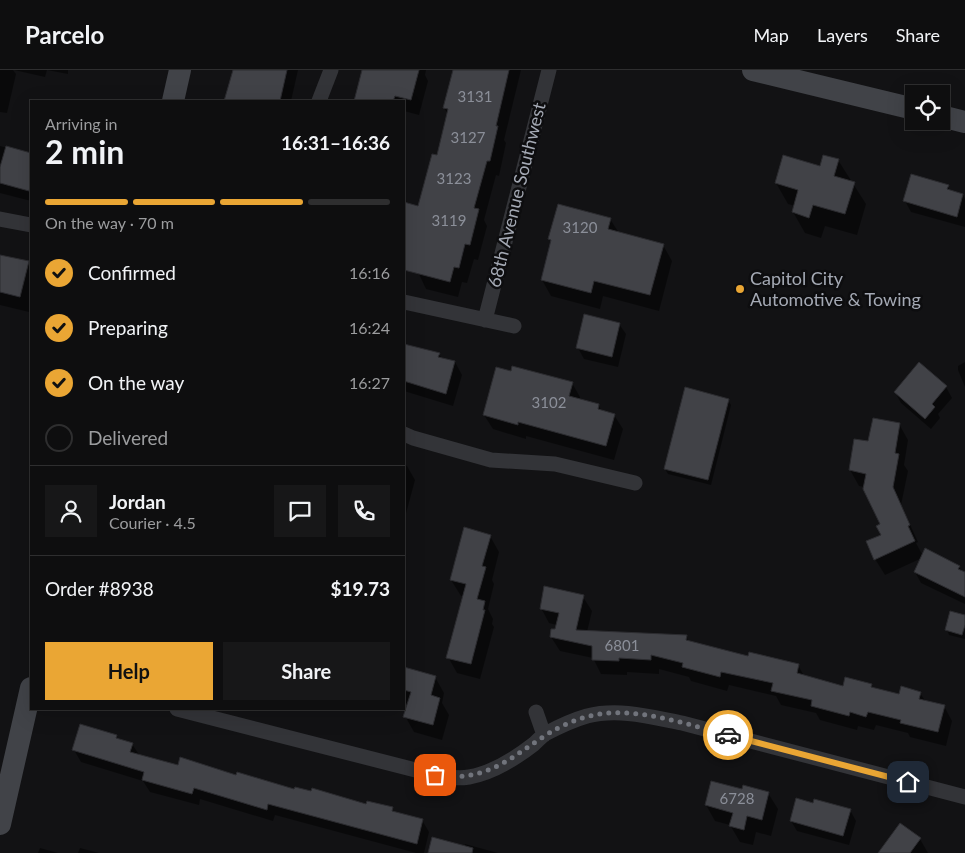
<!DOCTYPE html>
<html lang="en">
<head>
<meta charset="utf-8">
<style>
  body { margin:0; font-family:Lato,sans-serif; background:#171718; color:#f1f3f6; height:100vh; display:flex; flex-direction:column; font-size:19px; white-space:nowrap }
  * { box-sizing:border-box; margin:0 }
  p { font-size:16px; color:#9b9c9e }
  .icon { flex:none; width:28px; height:28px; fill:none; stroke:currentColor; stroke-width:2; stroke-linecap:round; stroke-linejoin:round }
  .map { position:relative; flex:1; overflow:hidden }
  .drawer { position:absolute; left:30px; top:30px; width:375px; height:610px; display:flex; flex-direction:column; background:#0e0e0f; border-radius:0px; box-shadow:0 5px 20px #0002,0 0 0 1px #2e2e2f }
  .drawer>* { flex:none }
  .tools { position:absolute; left:905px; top:15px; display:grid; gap:10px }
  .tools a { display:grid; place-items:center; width:45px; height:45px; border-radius:0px; background:#0e0e0f; box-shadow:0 5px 20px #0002,0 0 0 1px #2e2e2f; font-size:25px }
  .pin { position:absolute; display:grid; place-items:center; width:42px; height:42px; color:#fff; margin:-21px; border-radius:10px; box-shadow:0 2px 8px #0006 }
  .courier { position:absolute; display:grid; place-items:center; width:50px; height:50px; margin:-25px; border:4px solid #eaa634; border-radius:50%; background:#fff; color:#222; box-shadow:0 1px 6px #0007 }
  .overview em { font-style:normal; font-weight:700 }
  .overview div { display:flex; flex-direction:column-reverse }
  .overview { display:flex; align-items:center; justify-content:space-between; height:85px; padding:0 15px }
  h1 { font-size:32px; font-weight:700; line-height:38px }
  .bar { display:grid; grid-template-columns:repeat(4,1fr); gap:8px 5px; align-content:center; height:60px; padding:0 15px }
  .bar i { height:6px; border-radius:4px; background:#2e2e2f }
  .bar .active { background:#eaa634 }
  .bar p { grid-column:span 4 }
  .line { display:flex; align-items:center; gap:12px; padding:0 15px; border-top:1px solid #2e2e2f }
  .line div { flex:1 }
  .round { display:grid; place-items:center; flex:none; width:52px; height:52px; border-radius:0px; background:#171718 }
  ol { padding:0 15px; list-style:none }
  li { display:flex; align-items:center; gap:15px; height:55px }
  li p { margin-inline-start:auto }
  li .icon { padding:5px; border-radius:50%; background:#eaa634; color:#111; stroke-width:4 }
  li:last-child { color:#9b9c9e }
  li i { width:28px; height:28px; border:2px solid #2e2e2f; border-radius:50% }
  .cta { display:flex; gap:10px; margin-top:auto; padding:10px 15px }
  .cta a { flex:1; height:58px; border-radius:0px; background:#eaa634; color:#111; font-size:20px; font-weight:700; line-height:58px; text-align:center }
  .cta a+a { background:#171718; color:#f1f3f6 }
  header { display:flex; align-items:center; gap:30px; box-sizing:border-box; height:70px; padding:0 25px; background:#0e0e0f; border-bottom:1px solid #2e2e2f }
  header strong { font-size:24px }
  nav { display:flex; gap:28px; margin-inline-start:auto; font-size:18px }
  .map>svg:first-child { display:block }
</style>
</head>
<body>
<header>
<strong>Parcelo</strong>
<nav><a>Map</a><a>Layers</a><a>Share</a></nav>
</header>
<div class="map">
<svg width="965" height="783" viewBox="0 0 965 783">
  <rect width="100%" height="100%" fill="#121214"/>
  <path fill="#0007" d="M0,0H13L16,4L7,43L0,42Z
    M14,0H68V4L47,0L45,7Z
    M234,0H298L291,31H226Z
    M364,0H426L425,5L428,11L419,45L404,41V31H355Z
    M457,0H521L504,70L506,73L499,106L496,105L484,150L487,156L478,190L474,189L467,213L462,212L458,227L426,219L418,202L404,199V134L419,138L438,87L448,44L444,38Z
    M0,76L31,84V131L0,123Z
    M838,90L866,134L857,165L825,156L821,168L805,163L793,142L795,136L788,134L776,113Z
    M948,117L950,121L963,125L965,129V157L911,142L905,131Z
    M610,149L619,163L663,175L672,191L659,241L603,226L600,239L551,226L542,210L552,172L550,169Z
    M0,186L28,192L31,198V234L29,242L0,235Z
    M619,254L626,264L618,297L584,289L578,278Z
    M404,275L439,284L442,289L455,292L462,305L453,336L404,321Z
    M965,292V317L958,300V296Z
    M919,294L946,317L952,328L938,344L940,348L931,359L901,333L895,322Z
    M511,302L572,313L580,327V330L598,335L602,341L614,345L623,359L614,390L526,366V369L493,359L484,345Z
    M728,330L731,335L711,415L668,404L665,399Z
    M899,354L908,370L904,395L908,401L901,435L918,472L916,473L923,486L959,496L962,502L965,503V534L921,513L915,502L922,488L885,505L875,489L882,465L881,455L865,417L859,416L850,400L856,370L869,373Z
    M404,395L407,396L415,410L404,451Z
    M490,466L499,482L492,510L494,514L488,539L493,549L492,554L494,557L480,609L457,603L448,587L464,526H461L451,510Z
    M583,527L592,541L587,562L686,566L689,572L749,588L798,595L804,606L844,617L871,616L873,619L900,626L920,623L926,632L944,636L952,651L946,676L910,667L908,663L876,655L874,660L858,656L857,660L820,650L816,643L781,635L776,626L729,615L727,621L691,611L689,607L659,599V604L627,602V605L601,604L593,588L560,581L551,567L556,561L557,555L549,553L541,538Z
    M965,546V569L949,565L947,560Z
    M404,599L435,607L444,623L442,633L449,645L442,670L414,662L405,646L408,634L404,632Z
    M116,666L118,670L132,674L140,686L178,697L237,706L295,721L392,739L395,743L422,750L429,762L424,783H416L275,745L273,751L200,729L199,735L150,722L143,711L81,692L74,680Z
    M742,720L768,723L778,739L771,766L756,762L753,775L740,772L730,755L715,751L706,735Z
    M814,734L850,740L856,751L849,775L797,761L791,751Z
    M920,769L928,783H880Z
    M465,774L498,783H429L464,777Z
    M40,778L58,783H38Z
    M80,778L99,783H78Z"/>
  <path fill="#414247" stroke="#2c2c30" d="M233,0H287L280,31H224Z
    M362,0H419L411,30L395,26L393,31H354Z
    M453,0H509L496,56H498L490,91H487L474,138L479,139L470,175L465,174L459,198L454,197L450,212L404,200V132L418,136L432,84L437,85L448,39L443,38Z
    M6,76L31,83V112L29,121L0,113V97Z
    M783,85L820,96L823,85L839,89L834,106L855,112L845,144L813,135L809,148L792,142L798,120L775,113Z
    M911,104L949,115L947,119L963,124L957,147L903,131Z
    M558,134L611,148L608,159L664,174L650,225L594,211L591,223L541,210L551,170L548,169Z
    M0,185L29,191L20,227L0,222Z
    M584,244L620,253L612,287L576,278Z
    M404,274L440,283L438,287L455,291L446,324L404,311Z
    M919,292L947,316L932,334L935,337L925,349L894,322Z
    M512,296L573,312L569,326L599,334L598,339L615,344L606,376L518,352V355L483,345L496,297L511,301Z
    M685,317L729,329L708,410L664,399Z
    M873,348L900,353L895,383L899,384L893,417L910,455L908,456L915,471L874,490L866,471L881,465L876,456L880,454L863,419L866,404L849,400L854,369L868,371Z
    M464,457L491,465L482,496L486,497L477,529L485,531L483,540H485L471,594L446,588L466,514L450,510Z
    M925,478L960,496L958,499L965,502V527L914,502Z
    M544,516L584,525L576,560L687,565L686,570L748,586L749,582L799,594L797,603L843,616L845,607L872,614L871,617L899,624L901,616L921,622L919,629L945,635L938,662L900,653L901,650L868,642L866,647L850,642L849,646L811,636L812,630L771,621L773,613L721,602L720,607L682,597L683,593L651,585V590L619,588V591L592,590V576L550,567L551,559H555L559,543L540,539Z
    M950,541L965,545V555L962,565L945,560Z
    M404,597L436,606L431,625L440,628L433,655L403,647L411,622L404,620Z
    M80,654L117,665L116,668L133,673L130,682L178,695L180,687L236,705L237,702L294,719L295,717L311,721L312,718L366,734L367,731L393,737L392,741L423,749L417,774L268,734L267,740L194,718L192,724L142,710L144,702L72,680Z
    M711,711L742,719L743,715L769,722L762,750L747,746L744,760L729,756L733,743L705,735Z
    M796,728L813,733L814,729L851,739L843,766L790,751Z
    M900,753L921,768L910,783H878Z
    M432,767L473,778L472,783H428Z"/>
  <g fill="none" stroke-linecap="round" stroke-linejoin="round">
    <path stroke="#333438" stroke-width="15" d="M319,31L331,0
      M0,149L31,155
      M404,232L514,256
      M485,250L549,0
      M404,364L413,368L491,390L555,394L635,413
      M177,639L435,705C446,707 457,709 469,707C492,703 516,688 534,674C537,671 541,667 545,664C558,657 573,650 587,646C619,638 651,647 682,653L965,727
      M536,642L544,665"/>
    <path stroke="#414348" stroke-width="22" d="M753,0L914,39
      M173,31L180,0
      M941,46L965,52
      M0,754L31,618"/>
  </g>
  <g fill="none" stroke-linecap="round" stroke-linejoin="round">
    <path stroke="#71747c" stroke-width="5" stroke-dasharray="0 9" d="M435,705C506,716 526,663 586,647C630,634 685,654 728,665"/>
    <path stroke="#eaa634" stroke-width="6" d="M728,665L908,712"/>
  </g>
  <circle fill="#eaa634" stroke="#0d0d0f" stroke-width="2" cx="740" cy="219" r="5"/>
  <g text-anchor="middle" stroke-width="5" stroke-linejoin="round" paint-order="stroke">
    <g font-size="15" fill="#8b8f99">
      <text x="475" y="32">3131</text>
      <text x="468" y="73">3127</text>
      <text x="454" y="114">3123</text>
      <text x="449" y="156">3119</text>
      <text x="580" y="163">3120</text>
      <text x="549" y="338">3102</text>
      <text x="622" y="581">6801</text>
      <text x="737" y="734">6728</text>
    </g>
    <g font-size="18" fill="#a4a9b4" stroke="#0d0d0f">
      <text transform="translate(517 125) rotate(-76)" y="6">68th Avenue Southwest</text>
    </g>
    <g font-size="18" fill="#a4a9b4" stroke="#0d0d0f" text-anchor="start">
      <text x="750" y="215">Capitol City<tspan x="750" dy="21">Automotive &amp; Towing</tspan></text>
    </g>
  </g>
</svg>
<div class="tools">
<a><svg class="icon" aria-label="locate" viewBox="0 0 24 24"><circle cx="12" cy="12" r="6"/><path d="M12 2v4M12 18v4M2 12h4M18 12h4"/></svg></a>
</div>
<div class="pin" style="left:435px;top:705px;background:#ea580c"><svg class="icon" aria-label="bag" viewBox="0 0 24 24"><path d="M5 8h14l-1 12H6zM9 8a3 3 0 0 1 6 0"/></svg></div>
<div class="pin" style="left:908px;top:712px;background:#1f2937"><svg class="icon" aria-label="home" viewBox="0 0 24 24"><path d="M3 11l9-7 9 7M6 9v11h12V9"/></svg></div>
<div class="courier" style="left:728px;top:665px"><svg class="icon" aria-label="car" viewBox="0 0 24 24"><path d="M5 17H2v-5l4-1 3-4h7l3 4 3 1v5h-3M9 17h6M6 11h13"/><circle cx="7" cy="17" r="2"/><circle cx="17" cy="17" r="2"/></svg></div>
<section class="drawer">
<div class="overview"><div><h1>2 min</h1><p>Arriving in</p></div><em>16:31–16:36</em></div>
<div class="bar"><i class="active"></i><i class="active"></i><i class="active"></i><i></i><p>On the way · 70 m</p></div>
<ol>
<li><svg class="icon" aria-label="check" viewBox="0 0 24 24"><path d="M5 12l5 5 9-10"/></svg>Confirmed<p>16:16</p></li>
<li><svg class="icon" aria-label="check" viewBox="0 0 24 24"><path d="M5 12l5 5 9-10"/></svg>Preparing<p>16:24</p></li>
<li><svg class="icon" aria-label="check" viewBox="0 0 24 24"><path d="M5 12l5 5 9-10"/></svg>On the way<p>16:27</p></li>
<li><i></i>Delivered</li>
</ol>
<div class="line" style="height:90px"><a class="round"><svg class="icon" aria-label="person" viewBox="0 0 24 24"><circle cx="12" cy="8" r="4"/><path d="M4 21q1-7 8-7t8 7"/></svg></a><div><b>Jordan</b><p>Courier · 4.5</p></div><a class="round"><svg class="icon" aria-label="chat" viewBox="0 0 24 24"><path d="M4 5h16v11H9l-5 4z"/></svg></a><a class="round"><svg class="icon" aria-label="phone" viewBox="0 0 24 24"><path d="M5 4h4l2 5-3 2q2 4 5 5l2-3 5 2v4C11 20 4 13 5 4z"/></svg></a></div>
<div class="line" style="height:65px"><div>Order #8938</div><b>$19.73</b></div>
<div class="cta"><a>Help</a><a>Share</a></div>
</section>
</div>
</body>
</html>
